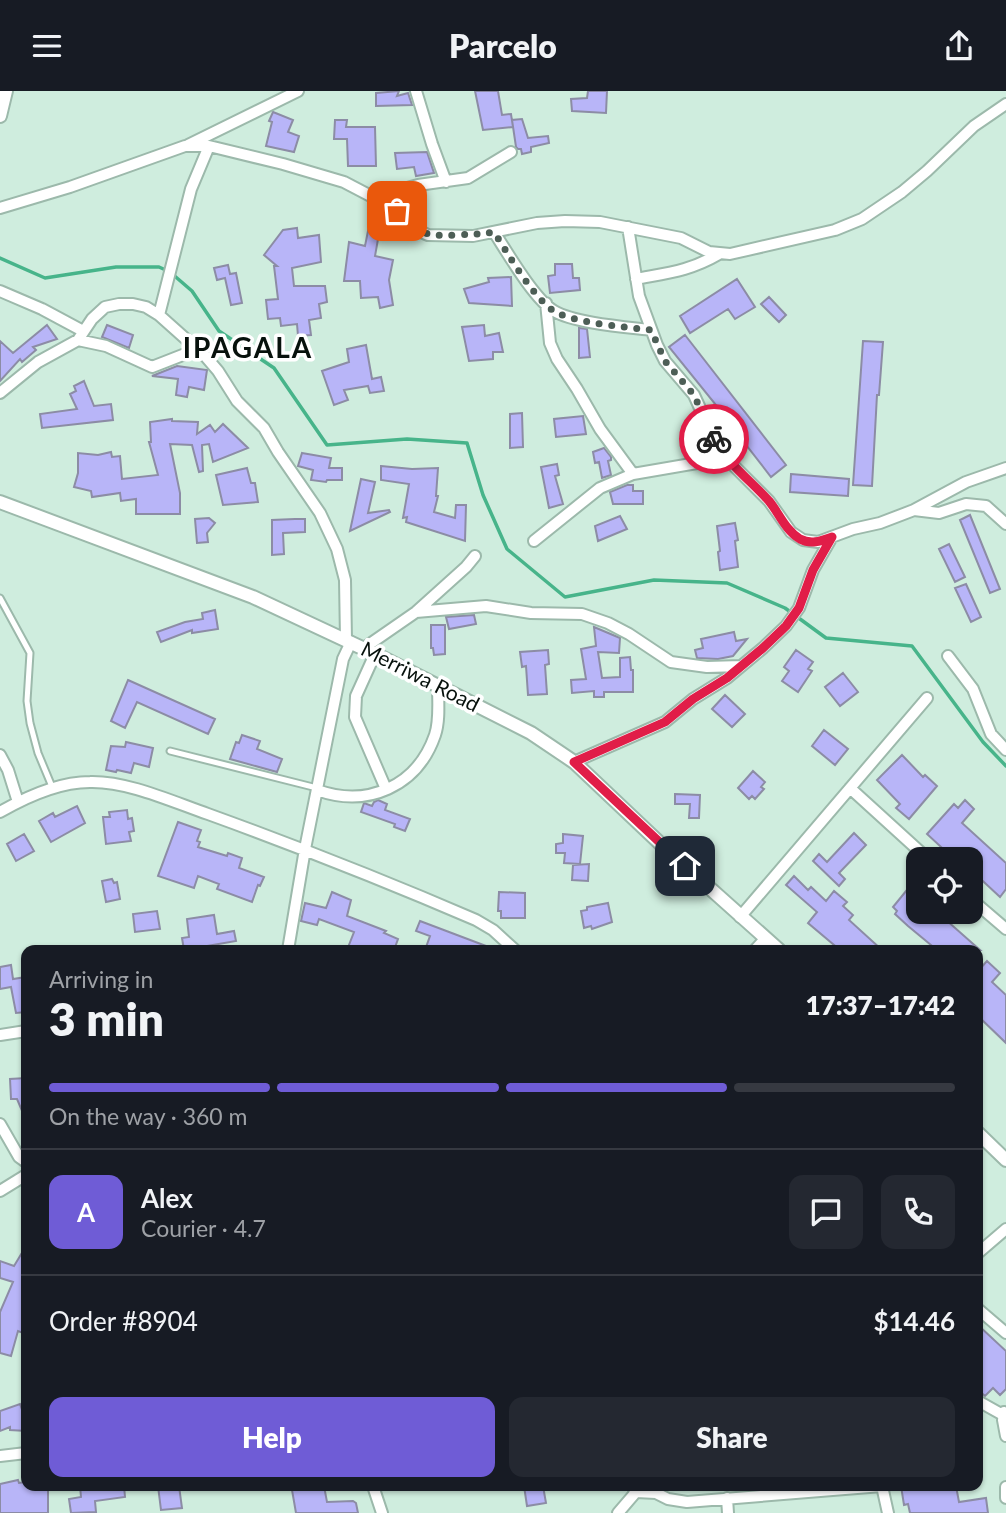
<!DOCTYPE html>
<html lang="en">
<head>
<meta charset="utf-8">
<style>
  body { margin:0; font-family:Lato,sans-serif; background:#242831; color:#f1f3f6; height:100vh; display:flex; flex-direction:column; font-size:26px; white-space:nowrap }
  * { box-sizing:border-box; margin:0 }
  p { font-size:23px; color:#9ea1a6 }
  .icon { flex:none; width:38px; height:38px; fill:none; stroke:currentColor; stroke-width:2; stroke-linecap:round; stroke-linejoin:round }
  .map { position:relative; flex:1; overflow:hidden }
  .side { position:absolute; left:21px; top:854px; width:962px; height:546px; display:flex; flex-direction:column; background:#171b24; border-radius:14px; box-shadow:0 2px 5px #0004 }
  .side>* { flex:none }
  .fabs { position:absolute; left:906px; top:756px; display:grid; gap:14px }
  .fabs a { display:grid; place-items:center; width:77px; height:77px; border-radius:14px; background:#171b24; box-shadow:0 2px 5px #0004; font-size:35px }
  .pin { position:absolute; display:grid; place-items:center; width:60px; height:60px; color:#fff; margin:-30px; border-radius:14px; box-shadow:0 4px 10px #0006 }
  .courier { position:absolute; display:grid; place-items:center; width:70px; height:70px; margin:-35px; border:5px solid #e11d48; border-radius:50%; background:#fff; color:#222; box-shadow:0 2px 9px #0007 }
  .summary em { font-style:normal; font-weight:800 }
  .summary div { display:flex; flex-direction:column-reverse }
  .summary { display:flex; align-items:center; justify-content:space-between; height:119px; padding:0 28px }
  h1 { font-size:46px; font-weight:800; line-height:52px }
  .bar { display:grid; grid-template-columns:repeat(4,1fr); gap:10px 7px; align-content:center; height:84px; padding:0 28px }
  .bar i { height:9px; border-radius:5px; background:#363941 }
  .bar .active { background:#6f5cd6 }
  .bar p { grid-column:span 4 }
  .line { display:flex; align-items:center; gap:18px; padding:0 28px; border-top:2px solid #363941 }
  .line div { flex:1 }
  .round { display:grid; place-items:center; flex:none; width:74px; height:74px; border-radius:14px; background:#242831 }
  .primary-button { display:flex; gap:14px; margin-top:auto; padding:14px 28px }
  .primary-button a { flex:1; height:80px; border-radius:14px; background:#6f5cd6; color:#fff; font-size:28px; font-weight:800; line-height:80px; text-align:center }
  .primary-button a+a { background:#242831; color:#f1f3f6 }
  header { display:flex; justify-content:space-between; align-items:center; height:91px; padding:0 28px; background:#171b24; font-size:32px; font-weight:800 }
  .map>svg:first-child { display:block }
</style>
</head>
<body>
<header><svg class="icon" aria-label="menu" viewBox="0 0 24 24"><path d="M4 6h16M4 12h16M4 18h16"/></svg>Parcelo<svg class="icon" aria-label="share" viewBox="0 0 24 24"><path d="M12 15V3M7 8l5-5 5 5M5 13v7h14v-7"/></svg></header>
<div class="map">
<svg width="1006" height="1422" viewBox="0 0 1006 1422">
  <rect width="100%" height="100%" fill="#cfedde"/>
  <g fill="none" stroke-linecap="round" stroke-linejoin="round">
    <path stroke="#47b48a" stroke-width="3.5" d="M0,167L45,187L116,176H159L170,181L192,200L219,240L274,277L327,354L407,348L467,352L483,404L507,458L565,506L654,489L727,492L785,517L826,547L912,555L983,651L1006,675"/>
  </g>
  <path fill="#b8b5f8" stroke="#8c8ca5" stroke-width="2" d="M399,0L397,5L408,2L412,14L376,15V2Z
    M475,0H498L502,24L511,23L513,36L483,39Z
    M588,0H607L606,22L572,20L571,8L587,7Z
    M273,21L293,29L288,41L299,45L294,61L266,55L272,31L269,30Z
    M522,28L528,47L548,45L549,52L531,56V61L522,63L521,58H518L516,56L512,29Z
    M335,29H347L346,36H375L376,75H348L347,48H334Z
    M427,61L434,82L416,85L414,76L397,78L395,62Z
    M369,135L380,137L375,165L393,169L389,189L393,214L380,217L378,206L361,207L360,190H344L349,151L365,155Z
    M297,137L298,147L319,144L321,171L292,177L294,195H325L327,211L319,213L321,227L309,229L311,244L298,245L297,233L281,235L280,227L268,228L266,209L278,208L274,175H277L264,164L283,139Z
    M555,173H572L573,187H579L580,199L550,202L548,185L555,184Z
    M228,174L230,183L236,182L242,212L231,214L225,187L217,189L214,177Z
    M511,186L512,215L469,212L464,198L489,191L488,187Z
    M737,188L755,216L735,228L728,218L690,242L680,225Z
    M769,206L786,224L779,231L761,213Z
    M47,234L57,248L33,256L36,259L22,271L20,268L0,290V250L13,262Z
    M107,234L133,244L129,257L102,246Z
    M484,234L485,245L499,242L503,261H493V268L469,270L462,236Z
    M579,237L587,238L590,266L579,267Z
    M685,244L786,374L771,386L740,346L741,345L669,256Z
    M863,250L883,251L879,304H877L872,395L853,394Z
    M366,254L372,288L381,286L384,300L370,302L368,295L344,299L348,309L334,314L322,280L349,271L347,258Z
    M177,275L207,279L204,299L189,296L187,306L176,304L178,288L152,285Z
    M84,290L94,315L111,313L113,329L42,337L40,323L77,318L70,303L76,300L74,295Z
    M522,322L523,356L510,357V323Z
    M583,325L586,343L556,346L554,328Z
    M172,328V330L198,331L197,343L210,334L215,341L223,333L248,357L213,371L209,353L202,354L203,380L199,381L192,354L170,353L180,402V423H136V408L121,410L120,402L92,406L91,400L74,396L78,382V362L98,364L111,361L112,366L120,365L122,388L158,384L149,351H151L150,331Z
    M604,357L611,366V369L608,370L611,384L602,387L599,371L595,372L593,361Z
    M302,362L331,367L329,377H342V389H327L326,391L311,389L313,379L298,375Z
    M557,373L559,384L555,385L563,413L549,417L541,376Z
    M381,375L412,378L438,377L436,405H438L434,421L455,427L456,414H466L465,450L406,431L407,426L403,427L409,393L381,389Z
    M247,377L251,392H255L258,411L223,414L216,384Z
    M791,383L849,388L848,405L790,401Z
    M361,388L375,391L368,422L389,419L390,421L350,440Z
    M627,394H633V400H643V413H613L610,401Z
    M970,424L1000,498L990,502L960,429Z
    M620,425L627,438L598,450L595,435Z
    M209,427L215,432L207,442L208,451L197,452L195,428Z
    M295,428H305V441L283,442L284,463L272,464V429Z
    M735,432L738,449L735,450L738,476L720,479L718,461L720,460L717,435Z
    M949,453L965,486L955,491L939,458Z
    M966,493L981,526L971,531L955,497Z
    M215,519L218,538L192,542V539L161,551L157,541L185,531L203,528L202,522Z
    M474,524L476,533L449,538L446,526Z
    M431,534H445V563L434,564L433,557H431Z
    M594,536L620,547L619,562L598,561L602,587L620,586V567L630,566L631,579H633V601H604V606H594V600L572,602L571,589L586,588L581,558L596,555Z
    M734,541L736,550L747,548L733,565L718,568L697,567L695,559L703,557L701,548Z
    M548,559L549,573L545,574L547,603L528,604L526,575L522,576L520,561Z
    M796,559L813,571L808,578L812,580L798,601L782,590L789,580L784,576Z
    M843,582L858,601L840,615L825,596Z
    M128,589L215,628L208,643L137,611L125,637L111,630Z
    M725,604L745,623L732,636L712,618Z
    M824,639L848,658L835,674L812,655Z
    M242,644L260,650L257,658L282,668L277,681L230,668L236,651L239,652Z
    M126,651L153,657L149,676L134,672L131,682L117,679L116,681L106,679L111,655L125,656Z
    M902,664L923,686L925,684L937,695L909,728L896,717L900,713L877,689Z
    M753,680L765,691L761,696L764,698L755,708L752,705L749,708L738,697Z
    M675,703L700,704L699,727H689L690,713H675Z
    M378,709L387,713L385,719L410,728L405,740L394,736L395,733L361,721L364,712L372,715L374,711Z
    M965,709L974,718L962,732L1006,772V798L1000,806L971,779V768H954L927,743L954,713L958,717Z
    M77,715L85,732L51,751L39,730L53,722L55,726Z
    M127,719L128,728L132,727L134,740L129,741L131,750L106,753L103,726H110L109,721Z
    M178,731L201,739L197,750L200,751L198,756L227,765L228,762L242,767L239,777L264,786L260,795L258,794L252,811L217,798L219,793L198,785L194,797L158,785Z
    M854,742L866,754L839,782L845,788L839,795L813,770L819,763L827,771Z
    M24,743L34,760L16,770L7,753Z
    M563,743L583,745L580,773L564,772L565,762H556V753L563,752Z
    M589,773L588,790L572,789L573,774Z
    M794,785L808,799L811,796L826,810L834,800L847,811L843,815L853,824L849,829L882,859H840L808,832L817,821L786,794Z
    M112,788L114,792L117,791L120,808L106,811L102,790Z
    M911,794L919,800V821H937L980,859H937L908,835L895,823L897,820L893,816Z
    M332,801L351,809L347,825L386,840L384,842L398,848L394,859H347L354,841L319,828L317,834L301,830L305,812L326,817Z
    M499,801L525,802V827H501V820H498Z
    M608,812L612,831L592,838L591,835L584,837L581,820L587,819V816Z
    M157,820L160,838L135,841L133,823Z
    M214,824L217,843L234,840L236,850L184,859L182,847L189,846L187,828Z
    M420,830L494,858V859H425L430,845L416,840Z
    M987,870L1000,882L992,891L1006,904V952L978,925V880Z
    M11,874L13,888L26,886V921L16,922L11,896L0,898V876Z
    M26,987V1029L17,1008H11L10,988Z
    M26,1155V1243L18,1240L11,1265L0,1262V1221L13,1191L0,1187V1170L14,1175Z
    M978,1234L1006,1260V1298L1000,1304L993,1297L985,1305L978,1299Z
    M20,1313L26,1330V1340L10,1339V1336L0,1340V1320Z
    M18,1389L19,1392L26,1391V1395H42L41,1397L48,1398V1422H0V1393Z
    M80,1395H124L125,1406L95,1410L96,1421L71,1422L69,1408L81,1406Z
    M158,1395H179L182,1417L161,1419Z
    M305,1395H324L327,1411L353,1410L356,1412L358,1422H296L292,1399L305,1397Z
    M524,1395H543L546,1412L527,1415Z
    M901,1395H956L959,1411L986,1407L988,1422H910L908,1413L904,1414Z"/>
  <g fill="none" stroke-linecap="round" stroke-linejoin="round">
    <g stroke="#9cb9ab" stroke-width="9">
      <path id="service" d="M0,507L30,562L27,610L30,632L38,662L53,698
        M170,660L317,697"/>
    </g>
    <g stroke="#9cb9ab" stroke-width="14">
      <path id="minor" d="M416,0L432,53L446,91
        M188,54L298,0
        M375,106L418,94L468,87L511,61
        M0,117L70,96L185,55H209L283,73L344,91L388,114L419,140L428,144L473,145L537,132L565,130L600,131L681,147L709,161L730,163L835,139L862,128L902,101L927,80L974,35L1006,13
        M628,136L639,205L657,254L665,270L694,304L715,350L726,367L769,410L791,441L803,449L818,451L853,438L880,432L914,419L966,391L1006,377
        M494,141C507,161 534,208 554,220C574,232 626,236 651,239
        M636,188C667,182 690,180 719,163
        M0,200L42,218L83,240
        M546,212L550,252L557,268L577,298L600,338L633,383
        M159,224L191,98L209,55
        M78,249L106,255L152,276L198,258
        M0,302L38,271L78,249L92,228L105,216L119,213H133L146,216L159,224L206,266L218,280L237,310L264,337L278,361L320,422L337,458L345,489L346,549
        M914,419L939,422L966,413L986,415L1006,433
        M534,450L600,397L633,383L726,367
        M416,521L486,515L531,522L582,523L608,532L629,543L671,571L707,576L741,575
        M364,557L416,521L466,476L475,465
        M375,563L356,605L355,626L386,698
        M948,565L973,598L991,643L1006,659
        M0,664L8,679L18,711
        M574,671L665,631L693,608L727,587L763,557L786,535L799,517L813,479L832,446
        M850,697L928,768
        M317,699C367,717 417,696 435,644C440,629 438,611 438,595
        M0,721C26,706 60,691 90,691C128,690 173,711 208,723C299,756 388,791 476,829L493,839L515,859
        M971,808L1006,838
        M740,826L927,607
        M288,859L305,758L343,568L351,551
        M755,859L766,847
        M0,944L26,940
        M0,1033L19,1066L26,1071
        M0,1100L26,1084
        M978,1162L1006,1138
        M978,1218L1006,1242
        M978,1310L1003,1324
        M1004,1321L1003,1329L1006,1345
        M0,1365L26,1362
        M373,1395L382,1422
        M632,1395L636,1401L656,1402L668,1408L687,1411L882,1395
        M882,1395L888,1422
        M1006,1396V1407
        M727,1407L728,1422
        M618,1422L636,1401"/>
    </g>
    <g stroke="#9cb9ab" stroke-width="16">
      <path id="tertiary" d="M0,25L6,0
        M0,411L253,506L375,563L531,642L574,671L667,759L779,859
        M978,1042L1006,1069"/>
    </g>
    <use href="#service" stroke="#fff" stroke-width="5"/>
    <use href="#minor" stroke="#fff" stroke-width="10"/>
    <use href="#tertiary" stroke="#fff" stroke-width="12"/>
  </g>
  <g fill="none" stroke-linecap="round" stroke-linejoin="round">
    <path stroke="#4d5e56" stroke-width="7" stroke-dasharray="0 12.6" d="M397,120C419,142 425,146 455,144C471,143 478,144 494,141C507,161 534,208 554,220C574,232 626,236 651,239L665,270L694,304L714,348"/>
    <path stroke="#e11d48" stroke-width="9" d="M685,775L574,671L665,631L693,608L727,587L763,557L786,535L799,517L813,479L832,446C821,450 811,454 800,448C785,439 779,422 769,410C750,389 728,373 714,348"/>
  </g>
  <g text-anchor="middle" stroke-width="7" stroke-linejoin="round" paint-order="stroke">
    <g font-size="21" fill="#07110c" stroke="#fff">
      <text transform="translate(420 586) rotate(27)" y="7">Merriwa Road</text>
    </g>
    <g font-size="28" font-weight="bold" letter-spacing="2" fill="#07110c" stroke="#fff">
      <text x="248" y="267">IPAGALA</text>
    </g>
  </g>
</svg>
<div class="fabs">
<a><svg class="icon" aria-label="locate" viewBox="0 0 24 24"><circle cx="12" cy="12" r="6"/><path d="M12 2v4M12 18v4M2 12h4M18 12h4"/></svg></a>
</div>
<div class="pin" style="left:397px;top:120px;background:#ea580c"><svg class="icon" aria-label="bag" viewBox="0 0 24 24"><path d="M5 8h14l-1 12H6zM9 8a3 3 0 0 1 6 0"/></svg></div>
<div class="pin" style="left:685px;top:775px;background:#1f2937"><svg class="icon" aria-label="home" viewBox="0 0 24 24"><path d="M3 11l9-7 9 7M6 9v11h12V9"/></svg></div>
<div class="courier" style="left:714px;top:348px"><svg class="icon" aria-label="bike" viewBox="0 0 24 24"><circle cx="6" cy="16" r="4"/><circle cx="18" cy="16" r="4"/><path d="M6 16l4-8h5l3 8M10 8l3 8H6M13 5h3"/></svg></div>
<section class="side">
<div class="summary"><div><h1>3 min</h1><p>Arriving in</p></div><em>17:37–17:42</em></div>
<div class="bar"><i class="active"></i><i class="active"></i><i class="active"></i><i></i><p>On the way · 360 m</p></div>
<div class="line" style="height:126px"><b class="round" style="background:#6f5cd6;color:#fff">A</b><div><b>Alex</b><p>Courier · 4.7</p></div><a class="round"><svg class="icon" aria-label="chat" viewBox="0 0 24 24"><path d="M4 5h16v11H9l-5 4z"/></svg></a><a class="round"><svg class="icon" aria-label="phone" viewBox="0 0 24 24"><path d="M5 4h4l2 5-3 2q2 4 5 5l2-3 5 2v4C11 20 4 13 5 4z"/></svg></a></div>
<div class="line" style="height:91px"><div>Order #8904</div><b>$14.46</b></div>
<div class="primary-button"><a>Help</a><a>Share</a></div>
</section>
</div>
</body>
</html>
